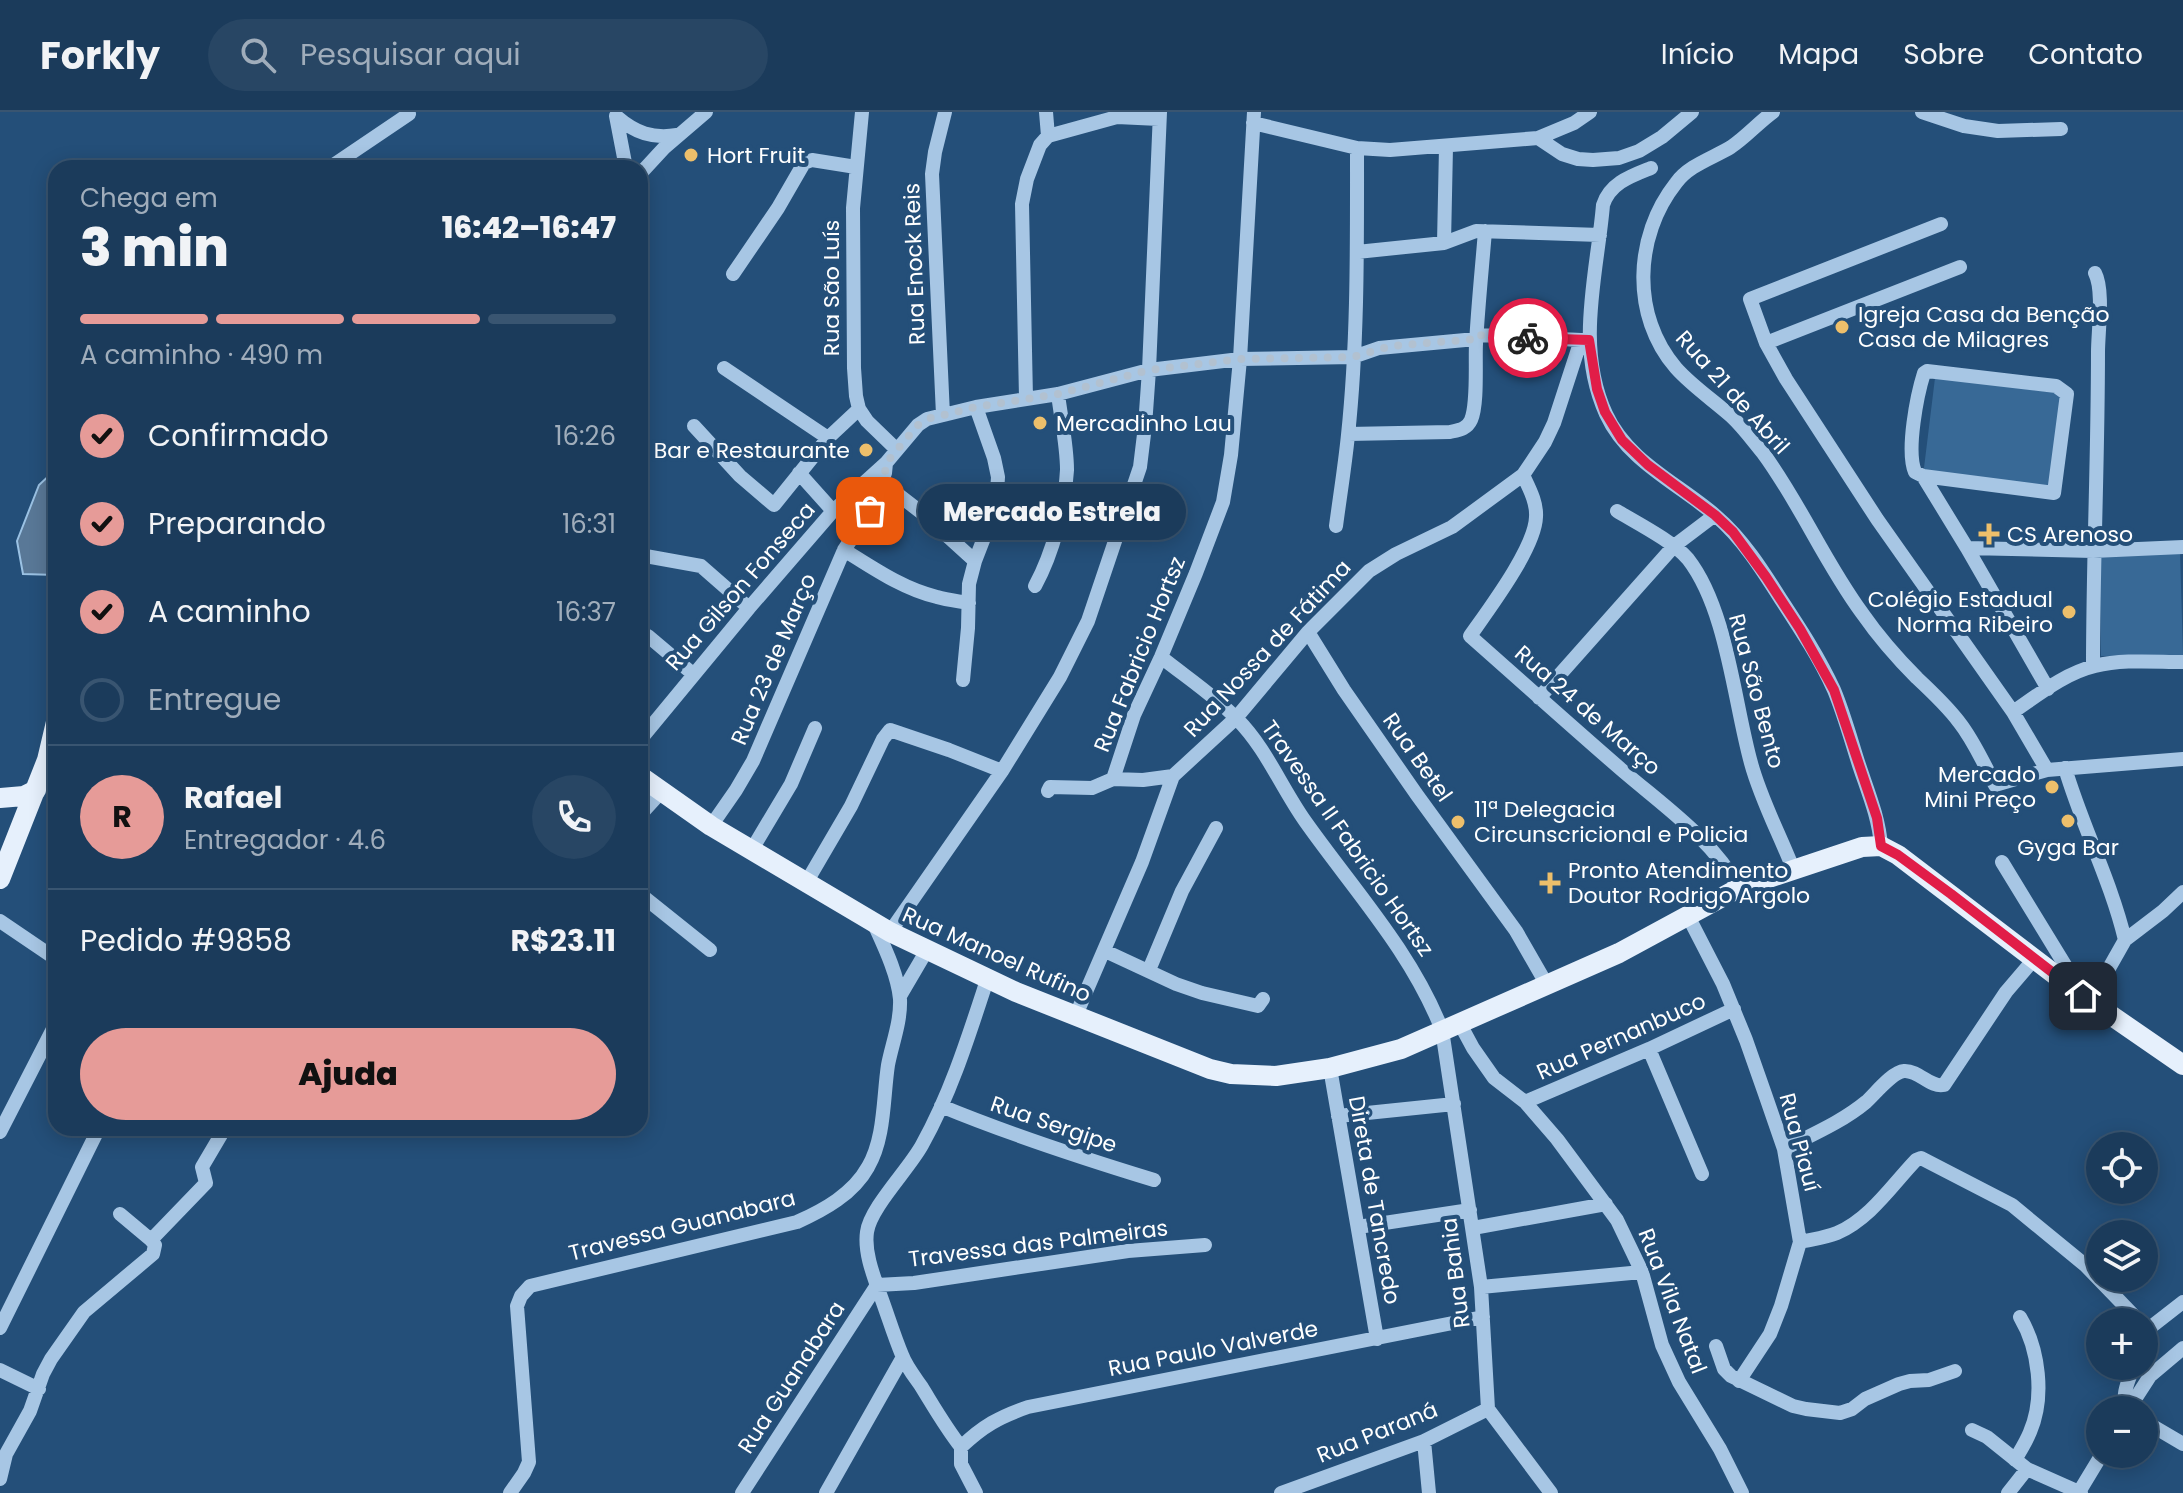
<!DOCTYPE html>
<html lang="pt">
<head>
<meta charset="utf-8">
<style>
  body { margin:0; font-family:Poppins,sans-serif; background:#284664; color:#f1f3f6; height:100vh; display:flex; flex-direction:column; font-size:30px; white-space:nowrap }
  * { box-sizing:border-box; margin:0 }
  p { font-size:26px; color:#a0adbb }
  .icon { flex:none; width:44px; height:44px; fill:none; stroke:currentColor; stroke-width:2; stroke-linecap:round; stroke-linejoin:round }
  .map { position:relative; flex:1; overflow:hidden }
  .sheet { position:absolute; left:48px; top:48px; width:600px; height:976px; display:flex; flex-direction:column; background:#1b3b5b; border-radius:24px; box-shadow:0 4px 20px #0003,0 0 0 2px #395571 }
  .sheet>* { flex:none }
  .controls { position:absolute; left:2086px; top:1020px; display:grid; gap:16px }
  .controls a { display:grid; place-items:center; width:72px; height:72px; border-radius:50%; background:#1b3b5b; box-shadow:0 4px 20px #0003,0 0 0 2px #395571; font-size:40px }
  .pin { position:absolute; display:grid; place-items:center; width:68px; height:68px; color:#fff; margin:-34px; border-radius:16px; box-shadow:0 4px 12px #0006 }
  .courier { position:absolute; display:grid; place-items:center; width:80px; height:80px; margin:-40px; border:6px solid #e11d48; border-radius:50%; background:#fff; color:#222; box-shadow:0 2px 10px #0007 }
  .bubble { position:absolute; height:56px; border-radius:28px; background:#1b3b5b; box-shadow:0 4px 20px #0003,0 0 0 2px #395571; font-size:26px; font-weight:800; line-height:56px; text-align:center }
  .headline em { font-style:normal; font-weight:800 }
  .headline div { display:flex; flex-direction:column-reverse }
  .headline { display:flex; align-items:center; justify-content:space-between; height:136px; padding:0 32px }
  h1 { font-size:52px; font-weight:800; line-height:60px }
  .bar { display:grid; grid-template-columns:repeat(4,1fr); gap:12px 8px; align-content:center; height:96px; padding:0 32px }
  .bar i { height:10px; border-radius:6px; background:#395571 }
  .bar .selected { background:#e69b98 }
  .bar p { grid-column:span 4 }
  .line { display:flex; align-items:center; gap:20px; padding:0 32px; border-top:2px solid #395571 }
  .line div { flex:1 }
  .round { display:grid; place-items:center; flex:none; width:84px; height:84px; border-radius:42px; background:#284664 }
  ol { padding:0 32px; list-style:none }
  li { display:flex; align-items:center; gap:24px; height:88px }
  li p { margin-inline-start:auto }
  li .icon { padding:8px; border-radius:50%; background:#e69b98; color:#111; stroke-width:4 }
  li:last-child { color:#a0adbb }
  li i { width:44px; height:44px; border:4px solid #395571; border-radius:50% }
  .primary-button { display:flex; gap:16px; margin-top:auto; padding:16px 32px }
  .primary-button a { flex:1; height:92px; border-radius:48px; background:#e69b98; color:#111; font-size:32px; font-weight:800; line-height:92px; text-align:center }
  header { display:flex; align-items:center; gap:48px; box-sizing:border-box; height:112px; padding:0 40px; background:#1b3b5b; border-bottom:2px solid #395571 }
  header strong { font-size:38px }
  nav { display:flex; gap:44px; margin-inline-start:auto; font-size:28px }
  .search { width:560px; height:72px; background:#284664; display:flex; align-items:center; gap:20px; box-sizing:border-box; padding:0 28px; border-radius:44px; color:#a0adbb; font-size:30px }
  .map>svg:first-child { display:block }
</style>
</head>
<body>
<header>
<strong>Forkly</strong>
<div class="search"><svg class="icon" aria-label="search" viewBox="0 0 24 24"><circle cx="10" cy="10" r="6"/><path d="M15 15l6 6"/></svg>Pesquisar aqui</div>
<nav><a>Início</a><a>Mapa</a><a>Sobre</a><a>Contato</a></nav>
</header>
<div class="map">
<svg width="2183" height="1381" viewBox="0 0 2183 1381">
  <rect width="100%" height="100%" fill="#244f79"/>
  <path fill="#386996" d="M1935,266L2067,282L2054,381L1923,364Z
    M2180,439L2183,543L2101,544L2100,442Z"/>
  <path fill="#597897" stroke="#9bc2e4" stroke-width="2" d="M56,357V463L23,462L17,429L39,373Z"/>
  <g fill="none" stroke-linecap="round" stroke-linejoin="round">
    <path stroke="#a7c6e4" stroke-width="14" d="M862,0L853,96L854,256L856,284L859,297L867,309L897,338
      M1046,0L1048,24
      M1773,0C1759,10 1746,25 1731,35C1713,46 1689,53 1676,71C1634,124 1631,204 1676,256C1692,274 1713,288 1731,304C1743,315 1753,329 1763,341C1800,391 1825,451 1862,501C1878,524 1897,546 1917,566C1932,580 1947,594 1959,610C1974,629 1984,652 1995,673L2047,658L2183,647
      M1922,0L1964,14L1998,19L2061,17
      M616,4C635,21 653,27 677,23
      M616,4L626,56
      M1253,11L1357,36L1390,38L1538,26L1562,42L1578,47L1593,48L1619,46L1639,39L1662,25L1692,0
      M1538,26L1574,11L1590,0
      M329,56L409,2
      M1651,56C1631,64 1610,71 1603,93C1597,163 1575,234 1606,302C1628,350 1678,371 1716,404C1743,427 1763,459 1782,489C1801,518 1820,547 1834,578C1844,602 1851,628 1859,653C1868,680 1879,706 1881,734
      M640,62L664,36L706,0
      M1941,112L1750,187L1766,231L1786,267L1877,407L2013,600L2047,658
      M1444,131L1446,35
      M1357,140L1444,131L1476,119L1600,123
      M733,162L778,96L804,51L812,48L856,55
      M1477,223L1581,228
      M1766,231L1960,155
      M724,256L828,326
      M1026,286L1022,92L1027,67L1040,33L1048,24L1117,5L1159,7
      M943,303L932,62L935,40L945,0
      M694,314L740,364L774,393L828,326L859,297
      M1348,322L1450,320C1459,318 1467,317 1471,308C1478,292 1475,251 1476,232C1478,194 1482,156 1485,119
      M799,361L833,399
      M1523,363C1529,376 1537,390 1536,405C1535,436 1489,497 1470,524C1521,569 1571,614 1623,659C1665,695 1712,727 1739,776
      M1923,364L2054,381L2067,282L2056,274L1927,259L1924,261C1917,283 1906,339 1915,360L1923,364L1967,436L2048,577
      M882,370L922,401L975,449
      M1617,399C1637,411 1674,430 1688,447C1727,497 1734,590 1751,651C1761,688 1780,723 1794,759
      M1336,414C1340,384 1345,353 1348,323C1358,228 1357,131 1357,36
      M1967,436L2093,439L2183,435
      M844,438C873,456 903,477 937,485C947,488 958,489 969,491
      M640,443L701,454L749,496
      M1035,474C1053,441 1065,395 1067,358C1067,333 1061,307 1058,282
      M1308,520L1344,578L1417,683L1516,819L1547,873
      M648,524L693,562
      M1161,545C1186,565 1215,584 1237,607C1266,636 1281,675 1305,709C1353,777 1411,839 1442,918L1481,1175L1488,1297L1551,1381
      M2093,554C2093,450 2098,345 2098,240C2098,220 2104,178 2095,161
      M963,568L968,516L969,472L975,449L996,395L998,365L994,346L976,295
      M1539,586L1674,434L1715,403
      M2013,600C2038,583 2065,561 2095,554C2123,547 2154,550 2183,550
      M640,628L749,496L833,399L886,351L918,313L927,307L976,295L1058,282L1149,258L1240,247L1353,245L1379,236L1476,227
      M2065,656C2082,714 2111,769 2125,828
      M1113,667L1134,603L1161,545L1196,461L1223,390L1231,343L1240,247L1254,0
      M1048,679L1050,675L1092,676L1113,667L1143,668L1173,664
      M640,703L661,680
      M711,714L736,678L753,649L844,438L870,399L885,361L886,351
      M751,739L791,672L815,616
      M2002,750L2079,876
      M806,771L851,694L883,627L890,618L949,638L1002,659
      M640,782L710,838
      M1688,804L1723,872L1746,928L1765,982L1784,1037L1800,1130L1781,1194L1770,1222L1739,1269
      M0,809L56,847
      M890,820L1002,659L1060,565L1088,509L1140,355L1145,314L1149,258L1160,0
      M1105,839L1176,872L1202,881L1258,894L1263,887
      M1149,858L1182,779L1216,716
      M900,884L927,838
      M2091,888L2125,828L2163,799L2183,780
      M1076,903L1142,750L1173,664L1236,606L1308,520L1369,459L1396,442L1452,415L1523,363L1545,330L1554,311L1581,228H1589
      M1459,910L1473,936L1494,966L1525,990L1557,1027L1617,1108L1642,1160L1662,1233L1679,1270L1720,1337L1742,1381
      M1649,937L1702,1062
      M1330,956L1377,1227
      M1525,990L1649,937L1734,897
      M941,994C1011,1023 1082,1046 1154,1068
      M1338,1004L1454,992
      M0,1020L56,911
      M1784,1037C1811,1023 1842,1010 1866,990C1875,982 1892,960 1904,959C1919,958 1930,976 1944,973L2006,880L2035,846
      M1358,1115L1470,1098
      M1473,1116L1606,1092
      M151,1128L206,1071L202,1055L225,1016
      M1800,1130C1813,1127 1825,1126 1837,1121C1870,1107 1892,1073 1916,1048L1921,1046L2012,1093L2085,1153L2140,1210
      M877,1173L914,1171L1128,1139L1205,1133
      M1481,1175L1642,1160
      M0,1216L99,1016
      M2147,1218L2183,1190
      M1716,1234L1724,1257L1731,1264L1793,1294L1806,1297L1840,1301L1852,1297L1865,1287L1899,1272L1910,1269L1929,1268L1955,1259
      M0,1258L39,1277
      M2127,1298C2121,1282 2128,1270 2134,1254
      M2128,1298L2150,1264L2183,1236
      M2144,1309L2183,1332
      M1972,1318L1987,1325L2027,1357L2081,1381
      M1424,1329L1429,1381
      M961,1335C983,1314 999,1305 1028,1295L1483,1205
      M961,1335C946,1316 934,1295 921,1274C914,1264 906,1254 902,1243C894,1224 888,1204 881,1185C874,1165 864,1141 867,1120C870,1096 909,1057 922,1033C951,981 969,923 987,868
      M961,1335V1352L976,1381
      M2015,1348C2020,1339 2026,1330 2030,1320C2045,1285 2039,1237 2020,1205
      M0,1367L6,1342L30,1299L43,1262L51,1247L84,1200L153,1142L155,1133L151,1128L120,1102
      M2079,1380L2102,1342
      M510,1381L524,1361L529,1350L517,1194L521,1184L530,1174L797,1110C824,1098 853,1082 868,1055C885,1026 883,986 888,953C892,932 901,910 900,887C898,863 884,834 874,812
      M742,1381L877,1173
      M826,1381L903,1245
      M1281,1381L1424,1329L1488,1297
      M2008,1381L2027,1357"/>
    <path stroke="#e6f0fc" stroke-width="20" d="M640,664L711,714L890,820L1016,880L1210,957L1231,962L1276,964L1330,956L1401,937L1619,841L1739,776L1862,735L1881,734L1898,743L2083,884L2183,953
      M0,686L24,684L36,678
      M0,767L47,648L56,610"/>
  </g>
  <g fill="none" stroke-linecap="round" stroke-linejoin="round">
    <path stroke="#b2c1d0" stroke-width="8" stroke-dasharray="0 14.4" d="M870,399L885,361L886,351L918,313L927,307L976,295L1058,282L1149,258L1240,247L1353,245L1391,234L1476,227L1477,223L1528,226"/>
    <path stroke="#e11d48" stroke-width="10" d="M1528,226L1589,228L1597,277L1605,300L1622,328L1648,353L1715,403L1733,420L1766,465L1800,517L1834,578L1877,706L1881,734L1898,743L1951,782L2083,884"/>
  </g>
  <g fill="#edbf6b" stroke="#244f79" stroke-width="3">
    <circle cx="691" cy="43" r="8"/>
    <circle cx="1842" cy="215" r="8"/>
    <circle cx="1040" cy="311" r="8"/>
    <circle cx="866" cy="338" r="8"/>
    <path d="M1985 410h8v8h8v8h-8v8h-8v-8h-8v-8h8z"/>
    <circle cx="2069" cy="500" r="8"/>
    <circle cx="2052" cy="675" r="8"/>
    <circle cx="2068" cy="709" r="8"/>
    <circle cx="1458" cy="710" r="8"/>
    <path d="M1546 759h8v8h8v8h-8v8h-8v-8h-8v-8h8z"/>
  </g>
  <g text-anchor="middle" stroke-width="8" stroke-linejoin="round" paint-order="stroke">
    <g font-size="22" fill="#fff" stroke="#244f79" text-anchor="start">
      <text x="707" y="51">Hort Fruit</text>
      <text x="1858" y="210">Igreja Casa da Benção<tspan x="1858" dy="25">Casa de Milagres</tspan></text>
      <text x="1056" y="319">Mercadinho Lau</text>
      <text x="850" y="346" text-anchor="end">Bar e Restaurante</text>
      <text x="2007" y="430">CS Arenoso</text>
      <text x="2053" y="495" text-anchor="end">Colégio Estadual<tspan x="2053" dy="25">Norma Ribeiro</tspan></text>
      <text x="2036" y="670" text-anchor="end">Mercado<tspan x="2036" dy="25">Mini Preço</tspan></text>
      <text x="1474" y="705">11ª Delegacia<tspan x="1474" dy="25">Circunscricional e Policia</tspan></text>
      <text x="2068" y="743" text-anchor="middle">Gyga Bar</text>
      <text x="1568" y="766">Pronto Atendimento<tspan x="1568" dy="25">Doutor Rodrigo Argolo</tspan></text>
    </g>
    <g font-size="22" fill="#fff" stroke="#244f79">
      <text transform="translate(914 152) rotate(-92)" y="8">Rua Enock Reis</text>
      <text transform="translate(831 176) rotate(-90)" y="8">Rua São Luís</text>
      <text transform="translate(1733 280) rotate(48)" y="8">Rua 21 de Abril</text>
      <text transform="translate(740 474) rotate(-49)" y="8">Rua Gilson Fonseca</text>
      <text transform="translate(1267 536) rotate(-47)" y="8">Rua Nossa de Fátima</text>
      <text transform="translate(1139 542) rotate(-68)" y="8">Rua Fabricio Hortsz</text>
      <text transform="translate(773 547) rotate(-67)" y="8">Rua 23 de Março</text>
      <text transform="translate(1757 579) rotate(75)" y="8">Rua São Bento</text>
      <text transform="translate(1588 598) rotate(41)" y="8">Rua 24 de Março</text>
      <text transform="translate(1418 645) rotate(55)" y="8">Rua Betel</text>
      <text transform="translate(1348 726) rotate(55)" y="8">Travessa II Fabricio Hortsz</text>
      <text transform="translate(997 842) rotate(24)" y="8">Rua Manoel Rufino</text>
      <text transform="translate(1621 924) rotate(-24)" y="8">Rua Pernanbuco</text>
      <text transform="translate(1054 1012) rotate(19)" y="8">Rua Sergipe</text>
      <text transform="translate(1800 1030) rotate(75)" y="8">Rua Piauí</text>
      <text transform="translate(1375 1088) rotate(80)" y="8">Direta de Tancredo</text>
      <text transform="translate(682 1113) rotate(-14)" y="8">Travessa Guanabara</text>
      <text transform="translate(1038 1131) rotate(-7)" y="8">Travessa das Palmeiras</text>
      <text transform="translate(1455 1161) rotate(-97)" y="8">Rua Bahia</text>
      <text transform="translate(1673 1189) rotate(69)" y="8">Rua Vila Natal</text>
      <text transform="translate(1213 1236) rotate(-11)" y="8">Rua Paulo Valverde</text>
      <text transform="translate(791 1265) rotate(-57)" y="8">Rua Guanabara</text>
      <text transform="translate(1377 1320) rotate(-22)" y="8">Rua Paraná</text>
    </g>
  </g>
</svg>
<div class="controls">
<a><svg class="icon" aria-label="locate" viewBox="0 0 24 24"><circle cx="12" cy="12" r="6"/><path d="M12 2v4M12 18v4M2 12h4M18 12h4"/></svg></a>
<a><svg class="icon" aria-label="layers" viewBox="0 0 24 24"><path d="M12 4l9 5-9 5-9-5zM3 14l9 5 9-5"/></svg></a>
<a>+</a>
<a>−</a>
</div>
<div class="pin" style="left:870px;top:399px;background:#ea580c"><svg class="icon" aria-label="bag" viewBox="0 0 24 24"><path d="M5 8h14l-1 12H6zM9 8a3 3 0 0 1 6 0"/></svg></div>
<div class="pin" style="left:2083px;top:884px;background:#1f2937"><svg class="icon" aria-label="home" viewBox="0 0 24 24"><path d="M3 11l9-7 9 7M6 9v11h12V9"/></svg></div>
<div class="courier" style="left:1528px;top:226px"><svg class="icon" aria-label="bike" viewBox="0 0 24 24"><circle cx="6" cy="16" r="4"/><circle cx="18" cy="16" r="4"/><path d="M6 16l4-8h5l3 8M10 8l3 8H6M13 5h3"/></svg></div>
<div class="bubble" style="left:918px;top:372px;width:268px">Mercado Estrela</div>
<section class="sheet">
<div class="headline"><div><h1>3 min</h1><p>Chega em</p></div><em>16:42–16:47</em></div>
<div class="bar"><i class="selected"></i><i class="selected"></i><i class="selected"></i><i></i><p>A caminho · 490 m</p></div>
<ol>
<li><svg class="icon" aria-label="check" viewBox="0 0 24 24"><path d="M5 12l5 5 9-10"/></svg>Confirmado<p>16:26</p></li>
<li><svg class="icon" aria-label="check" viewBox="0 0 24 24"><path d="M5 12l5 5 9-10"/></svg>Preparando<p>16:31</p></li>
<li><svg class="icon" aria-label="check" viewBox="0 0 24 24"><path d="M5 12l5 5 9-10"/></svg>A caminho<p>16:37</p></li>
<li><i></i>Entregue</li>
</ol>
<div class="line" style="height:144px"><b class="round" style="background:#e69b98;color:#111">R</b><div><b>Rafael</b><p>Entregador · 4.6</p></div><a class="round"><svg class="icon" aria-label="phone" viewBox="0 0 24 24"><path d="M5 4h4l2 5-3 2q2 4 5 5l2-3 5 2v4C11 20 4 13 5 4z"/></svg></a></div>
<div class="line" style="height:104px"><div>Pedido #9858</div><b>R$23.11</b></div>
<div class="primary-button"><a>Ajuda</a></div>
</section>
</div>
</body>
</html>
